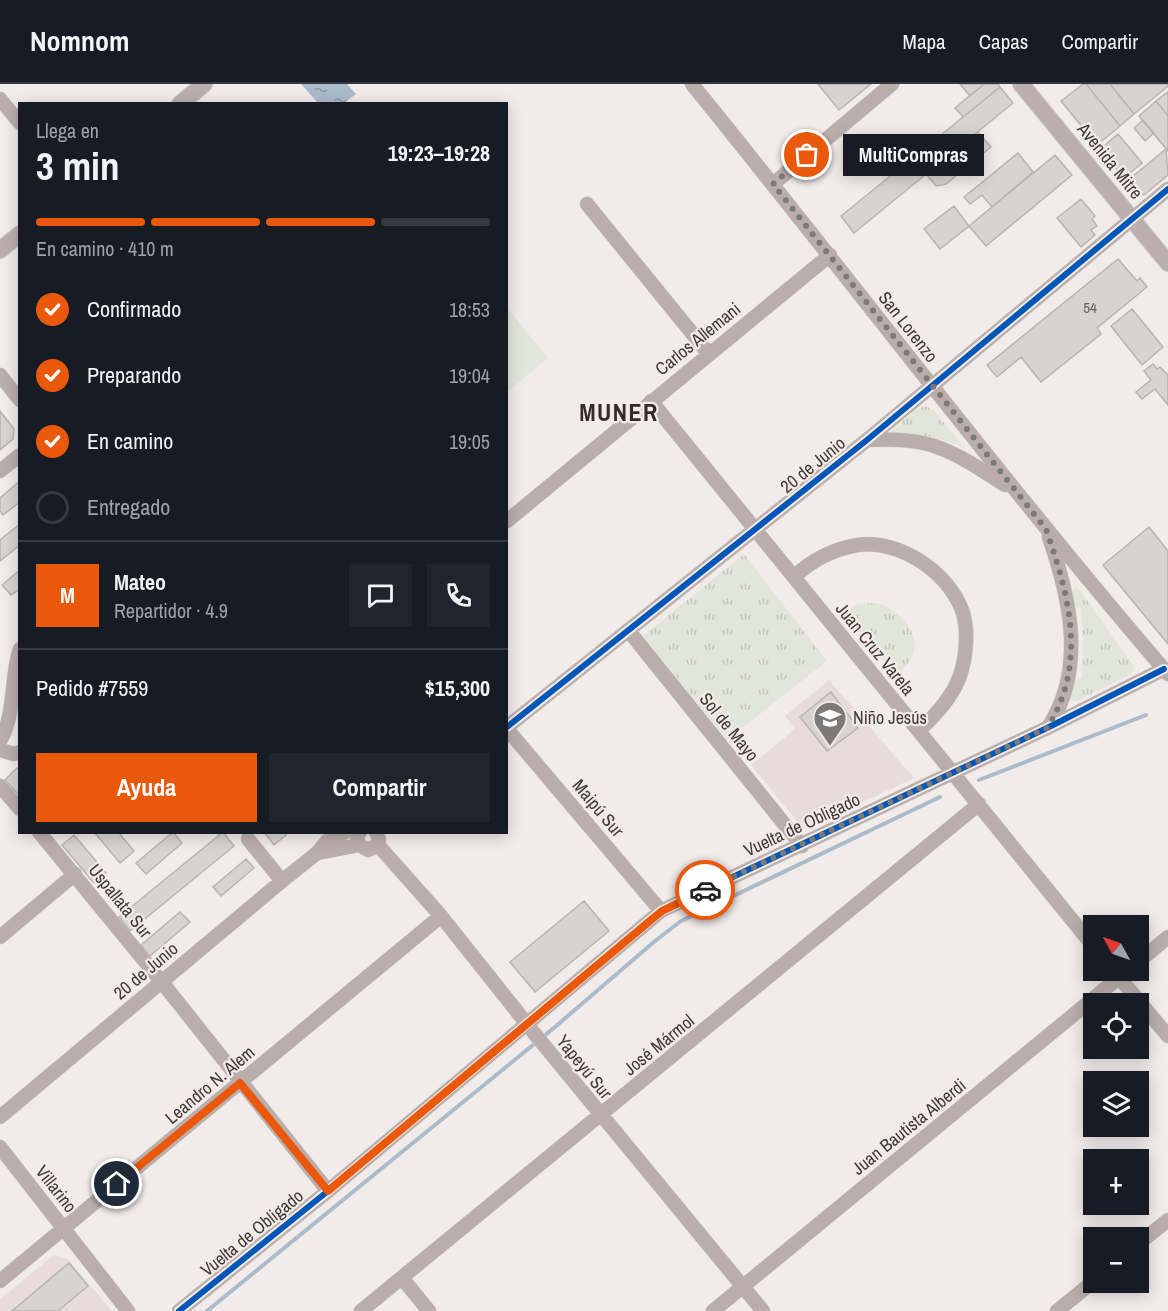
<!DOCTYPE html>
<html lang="es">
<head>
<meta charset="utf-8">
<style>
  body { margin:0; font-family:"Archivo Narrow",sans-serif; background:#20242c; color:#f1f3f6; height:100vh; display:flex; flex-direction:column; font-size:22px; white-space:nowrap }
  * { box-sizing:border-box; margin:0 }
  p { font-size:20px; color:#9ea1a6 }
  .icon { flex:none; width:33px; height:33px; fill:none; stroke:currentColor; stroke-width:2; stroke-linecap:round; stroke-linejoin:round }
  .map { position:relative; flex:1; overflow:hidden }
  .sheet { position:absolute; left:18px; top:18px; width:490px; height:732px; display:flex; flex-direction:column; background:#171b24; border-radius:0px; box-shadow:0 3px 15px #0003 }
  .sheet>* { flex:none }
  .needle { width:39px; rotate:310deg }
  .controls { position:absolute; left:1083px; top:831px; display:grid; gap:12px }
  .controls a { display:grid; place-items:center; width:66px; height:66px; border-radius:0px; background:#171b24; box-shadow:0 3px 15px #0003; font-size:30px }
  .pin { position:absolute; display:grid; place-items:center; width:51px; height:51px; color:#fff; margin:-26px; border:3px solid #fff; border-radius:50%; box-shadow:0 2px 6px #0007 }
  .courier { position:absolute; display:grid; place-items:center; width:60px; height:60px; margin:-30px; border:4px solid #ea580c; border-radius:50%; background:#fff; color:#222; box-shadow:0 2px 8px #0007 }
  .bubble { position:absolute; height:42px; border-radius:0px; background:#171b24; box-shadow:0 3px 15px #0003; font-size:20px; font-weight:700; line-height:42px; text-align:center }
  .summary em { font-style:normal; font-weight:700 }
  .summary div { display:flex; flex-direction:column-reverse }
  .summary { display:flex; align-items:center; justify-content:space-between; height:102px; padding:0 18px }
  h1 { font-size:39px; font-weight:700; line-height:45px }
  .bar { display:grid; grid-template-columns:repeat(4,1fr); gap:9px 6px; align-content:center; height:72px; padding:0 18px }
  .bar i { height:8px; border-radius:4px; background:#363941 }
  .bar .selected { background:#ea580c }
  .bar p { grid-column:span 4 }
  .line { display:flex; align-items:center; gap:15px; padding:0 18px; border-top:2px solid #363941 }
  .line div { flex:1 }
  .round { display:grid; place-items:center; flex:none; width:63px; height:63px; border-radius:0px; background:#20242c }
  ol { padding:0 18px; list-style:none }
  li { display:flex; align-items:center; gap:18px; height:66px }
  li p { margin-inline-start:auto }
  li .icon { padding:6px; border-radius:50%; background:#ea580c; color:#fff; stroke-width:4 }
  li:last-child { color:#9ea1a6 }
  li i { width:33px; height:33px; border:3px solid #363941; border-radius:50% }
  .cta { display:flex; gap:12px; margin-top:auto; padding:12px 18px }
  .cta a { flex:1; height:69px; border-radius:0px; background:#ea580c; color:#fff; font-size:24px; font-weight:700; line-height:69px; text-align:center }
  .cta a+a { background:#20242c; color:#f1f3f6 }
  header { display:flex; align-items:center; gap:36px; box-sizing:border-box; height:84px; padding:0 30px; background:#171b24; border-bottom:2px solid #363941 }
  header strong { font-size:28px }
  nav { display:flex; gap:33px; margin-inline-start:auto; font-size:21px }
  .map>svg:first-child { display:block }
</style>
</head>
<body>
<header>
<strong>Nomnom</strong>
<nav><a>Mapa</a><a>Capas</a><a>Compartir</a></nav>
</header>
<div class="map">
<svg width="1168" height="1227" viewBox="0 0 1168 1227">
  <defs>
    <pattern id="grass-tufts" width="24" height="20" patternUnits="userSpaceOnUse" patternTransform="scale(1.5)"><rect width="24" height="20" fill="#e2e5da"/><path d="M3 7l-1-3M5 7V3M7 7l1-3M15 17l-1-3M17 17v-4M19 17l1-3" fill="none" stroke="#c3c5bc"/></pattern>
    <pattern id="water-ripples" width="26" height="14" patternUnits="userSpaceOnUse" patternTransform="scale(1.5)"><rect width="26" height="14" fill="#acbbca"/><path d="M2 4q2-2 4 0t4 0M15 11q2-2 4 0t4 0" fill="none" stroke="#8d99a5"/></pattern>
  </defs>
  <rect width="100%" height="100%" fill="#f1ebea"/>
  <path fill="#e7dcd7" d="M829,596L914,694L813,742L802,743L751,681L795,645L785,632Z
    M54,1171L67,1174L112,1227H0V1215Z"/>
  <path fill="url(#grass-tufts)" d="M926,322L933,326L966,365C939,353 919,350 890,348L917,325Z
    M744,470L827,577L727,656L643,552Z
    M1075,504L1080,506L1132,580L1134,585L1131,590L1077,617H1072L1070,614L1075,597L1082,594C1083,570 1084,547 1080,523L1074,522L1072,507Z
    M870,519C874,520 880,520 884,521C900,528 922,552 913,570C910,579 902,586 896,592L844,528L856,521Z"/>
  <path fill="#e2e5da" d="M507,224L548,274L507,308Z"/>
  <path fill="url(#water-ripples)" d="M301,0H347L356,10L344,19H318Z"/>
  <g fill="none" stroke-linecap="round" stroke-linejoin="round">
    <path stroke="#acbbca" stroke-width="4" d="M979,696L1146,631
      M207,1227L555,943L655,857L681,837L940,713"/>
  </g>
  <path fill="#d7d3d2" stroke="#b8b4b3" stroke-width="1.5" d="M818,0H871L839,26Z
    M960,0H984L970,12Z
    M984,0H998L1000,3L963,33L955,24Z
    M1083,0H1086L1120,42L1097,61L1061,17Z
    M1086,0H1110L1134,30L1120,42Z
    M1110,0H1168V2L1134,30Z
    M1000,3L1013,19L854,149L841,132Z
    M1168,8V32L1156,17Z
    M1156,17L1168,32V67L1139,32Z
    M1143,36L1154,49L1145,57L1134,44Z
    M978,48L991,63L946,100L936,102L926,90Z
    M1118,50L1142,79L1124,94L1100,65Z
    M1166,65L1168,91L1144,111L1136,108L1130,101L1131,94Z
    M1018,69L1033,88L992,123L982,111L970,120L964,113Z
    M1055,71L1072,91L986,162L969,142Z
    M1081,115L1095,132L1092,135L1097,142L1091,146L1095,151L1081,163L1057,134Z
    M954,122L969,142L940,165L924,145Z
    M1118,175L1137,197L1140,194L1147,203L1097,244L1101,250L1041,298L1021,273L997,293L987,281Z
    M1132,225L1163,263L1142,281L1111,242Z
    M1153,280L1157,285L1160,283L1168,291V321L1155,305L1142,315L1136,308L1151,296L1144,287Z
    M0,327L14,345L13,355L0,366Z
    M20,397V418L3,431L0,427V414Z
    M20,440V461L0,477V456Z
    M1149,443L1168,467V560L1103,481Z
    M20,486V505L11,511L2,501Z
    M831,608L858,644L827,667L800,633Z
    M17,684L20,686V712L5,696Z
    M94,748H118L134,767L120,779Z
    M173,748L182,759L146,790L136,779Z
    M223,748L234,762L130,847L119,833Z
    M264,748H285L286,751L274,761Z
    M74,751L106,789L94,799L62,761Z
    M246,775L254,784L221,812L213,803Z
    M584,817L609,847L535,908L510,878Z
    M180,828L190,838L150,872L141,861Z
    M69,1179L88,1202L58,1227H12Z"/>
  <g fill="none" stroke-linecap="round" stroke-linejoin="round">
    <g stroke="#cdc9c7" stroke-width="15">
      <path id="minor" d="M692,0C851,196 1003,398 1168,590
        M0,15L20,39
        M773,100L892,0
        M587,120L709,270
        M0,291L20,316
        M651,317L1094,863
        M867,356C886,355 904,355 923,359C952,365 980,385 1005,401
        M0,387L20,371
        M507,437L830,171
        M1049,453C1070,514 1086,584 1049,642
        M794,493C812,476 833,465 858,461C900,455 950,489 963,529C969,550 966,581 956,601C947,619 933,633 919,647
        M628,546L802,762
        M507,643L867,356L1168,105
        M507,645L661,827
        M0,657C16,630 10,595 20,565
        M0,666L14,670L20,668
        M0,702L20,725
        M39,748L161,897L328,1107
        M360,748L357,753L359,761L368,766L378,761L379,755L376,748
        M248,755L282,797
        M378,761L441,832L534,949L763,1227
        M317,769L359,761
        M0,853L75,790
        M1138,878L1168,853
        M1113,886L1168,952
        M0,1033L282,797L317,769L327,757L345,748
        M0,1063L128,1227
        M1138,1160L1168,1136
        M402,1194L429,1227
        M0,1197L441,832
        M179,1227L328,1107L661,827L1047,644L1164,585
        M361,1227L979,720
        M713,1227L1128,886
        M1057,1227L1094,1197"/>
    </g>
    <g stroke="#cdc9c7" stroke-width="18">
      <path id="major" d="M1021,0L1168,179
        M180,20L204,0
        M0,166L20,150"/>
    </g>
    <use href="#minor" stroke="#baaeab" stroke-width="14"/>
    <use href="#major" stroke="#bbafad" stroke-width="16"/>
    <g stroke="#f4eae7" stroke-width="10">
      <path id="cycleway" d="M507,643L867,356L1168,105
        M179,1227L328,1107L661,827L1047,644L1164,585"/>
    </g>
    <use href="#cycleway" stroke="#0057b8" stroke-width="6"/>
  </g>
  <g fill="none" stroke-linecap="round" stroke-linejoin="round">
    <path stroke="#7d7977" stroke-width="6" stroke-dasharray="0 10.8" d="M705,806L1047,644C1088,580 1069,511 1046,445L773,100L807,71"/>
    <path stroke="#ea580c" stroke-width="8" d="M117,1100L240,999L328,1107L651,836L662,827L705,806"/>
  </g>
  <defs>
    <g id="school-pin" transform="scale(1.725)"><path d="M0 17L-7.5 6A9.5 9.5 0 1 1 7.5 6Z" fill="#7d7977" stroke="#f4eae7"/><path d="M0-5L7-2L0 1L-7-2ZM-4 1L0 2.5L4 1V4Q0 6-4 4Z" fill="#fff"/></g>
  </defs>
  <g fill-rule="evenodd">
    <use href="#school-pin" x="830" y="634"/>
  </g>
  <g text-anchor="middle" stroke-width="4.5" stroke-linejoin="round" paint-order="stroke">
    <g font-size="15" fill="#666260">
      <text x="1090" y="229">54</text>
    </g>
    <g font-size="18" fill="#3f3b39" stroke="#f4eae7">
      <text transform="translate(1110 77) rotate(51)" y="6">Avenida Mitre</text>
      <text transform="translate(908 243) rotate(52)" y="6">San Lorenzo</text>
      <text transform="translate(698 255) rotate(-39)" y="6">Carlos Allemani</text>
      <text transform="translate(813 381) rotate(-39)" y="6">20 de Junio</text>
      <text transform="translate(875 565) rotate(51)" y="6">Juan Cruz Varela</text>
      <text transform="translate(729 643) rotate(51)" y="6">Sol de Mayo</text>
      <text transform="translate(598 724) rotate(50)" y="6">Maipú Sur</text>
      <text transform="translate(802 741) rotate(-25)" y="6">Vuelta de Obligado</text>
      <text transform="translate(120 817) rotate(51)" y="6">Uspallata Sur</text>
      <text transform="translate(146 887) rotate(-40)" y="6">20 de Junio</text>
      <text transform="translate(659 961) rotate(-39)" y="6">José Mármol</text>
      <text transform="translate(584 983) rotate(51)" y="6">Yapeyú Sur</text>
      <text transform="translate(210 1001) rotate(-40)" y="6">Leandro N. Alem</text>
      <text transform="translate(909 1043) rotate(-39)" y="6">Juan Bautista Alberdi</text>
      <text transform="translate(56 1105) rotate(52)" y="6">Villarino</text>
      <text transform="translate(252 1149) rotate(-39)" y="6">Vuelta de Obligado</text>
    </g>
    <g font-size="18" fill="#3f3b39" stroke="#f4eae7" text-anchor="start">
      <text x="853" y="640">Niño Jesús</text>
    </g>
    <g font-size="24" font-weight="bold" letter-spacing="1.5" fill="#332b29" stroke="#f4eae7">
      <text x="619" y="337">MUNER</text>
    </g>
  </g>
</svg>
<div class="controls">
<a><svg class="needle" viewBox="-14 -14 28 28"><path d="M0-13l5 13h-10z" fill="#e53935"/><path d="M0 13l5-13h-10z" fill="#9ea1a6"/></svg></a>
<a><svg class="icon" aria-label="locate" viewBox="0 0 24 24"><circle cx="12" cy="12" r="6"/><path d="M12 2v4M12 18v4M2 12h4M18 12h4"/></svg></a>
<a><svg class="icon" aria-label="layers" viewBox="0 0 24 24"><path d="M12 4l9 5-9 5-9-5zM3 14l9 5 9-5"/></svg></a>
<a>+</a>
<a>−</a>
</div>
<div class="pin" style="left:807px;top:71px;background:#ea580c"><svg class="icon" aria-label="bag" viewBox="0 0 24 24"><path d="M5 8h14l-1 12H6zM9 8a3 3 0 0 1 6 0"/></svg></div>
<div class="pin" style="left:117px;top:1100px;background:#1f2937"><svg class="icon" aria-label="home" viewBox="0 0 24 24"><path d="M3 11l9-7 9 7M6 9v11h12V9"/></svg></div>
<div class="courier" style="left:705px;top:806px"><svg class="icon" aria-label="car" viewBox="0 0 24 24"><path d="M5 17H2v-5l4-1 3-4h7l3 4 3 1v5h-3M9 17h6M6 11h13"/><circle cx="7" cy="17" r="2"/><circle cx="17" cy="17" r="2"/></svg></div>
<div class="bubble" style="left:843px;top:50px;width:141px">MultiCompras</div>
<section class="sheet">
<div class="summary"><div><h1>3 min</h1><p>Llega en</p></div><em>19:23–19:28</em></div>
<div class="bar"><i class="selected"></i><i class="selected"></i><i class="selected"></i><i></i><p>En camino · 410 m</p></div>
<ol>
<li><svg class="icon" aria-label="check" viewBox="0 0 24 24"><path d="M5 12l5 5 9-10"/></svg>Confirmado<p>18:53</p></li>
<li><svg class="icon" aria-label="check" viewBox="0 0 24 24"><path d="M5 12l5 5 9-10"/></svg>Preparando<p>19:04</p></li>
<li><svg class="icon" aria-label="check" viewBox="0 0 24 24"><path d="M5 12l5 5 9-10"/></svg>En camino<p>19:05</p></li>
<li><i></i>Entregado</li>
</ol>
<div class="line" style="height:108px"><b class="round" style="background:#ea580c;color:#fff">M</b><div><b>Mateo</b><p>Repartidor · 4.9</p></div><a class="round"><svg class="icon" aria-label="chat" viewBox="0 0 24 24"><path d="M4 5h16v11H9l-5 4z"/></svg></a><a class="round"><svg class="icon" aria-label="phone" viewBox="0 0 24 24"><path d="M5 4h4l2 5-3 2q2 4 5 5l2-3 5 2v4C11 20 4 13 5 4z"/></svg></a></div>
<div class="line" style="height:78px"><div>Pedido #7559</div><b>$15,300</b></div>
<div class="cta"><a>Ayuda</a><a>Compartir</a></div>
</section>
</div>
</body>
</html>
